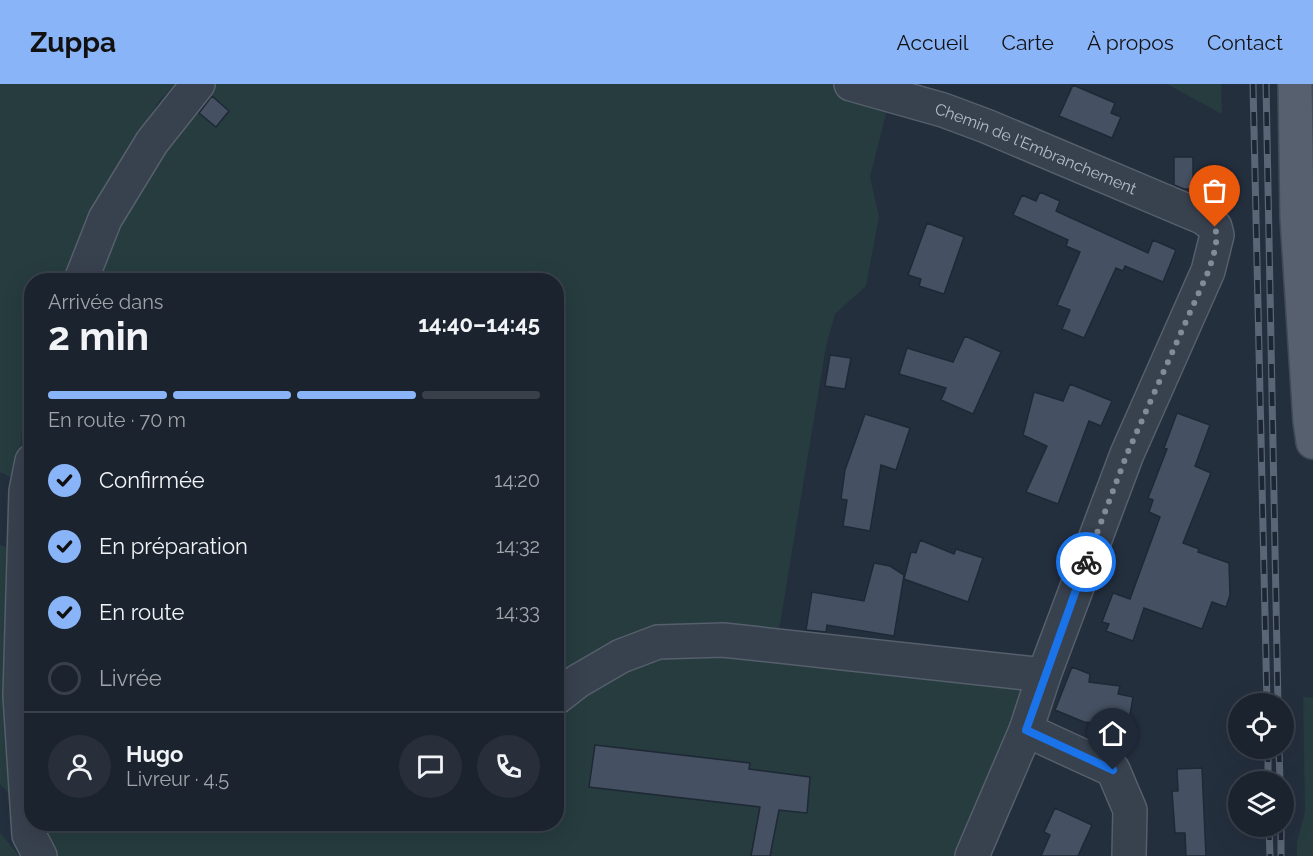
<!DOCTYPE html>
<html lang="fr">
<head>
<meta charset="utf-8">
<style>
  body { margin:0; font-family:Raleway,sans-serif; background:#282f3a; color:#f1f3f6; height:100vh; display:flex; flex-direction:column; font-size:22px; white-space:nowrap }
  * { box-sizing:border-box; margin:0 }
  p { font-size:20px; color:#a0a4aa }
  .icon { flex:none; width:33px; height:33px; fill:none; stroke:currentColor; stroke-width:2; stroke-linecap:round; stroke-linejoin:round }
  .map { position:relative; flex:1; overflow:hidden }
  .panel { position:absolute; left:24px; top:189px; width:540px; height:558px; display:flex; flex-direction:column; background:#1b232e; border-radius:24px; box-shadow:0 6px 24px #0002,0 0 0 2px #39404a }
  .panel>* { flex:none }
  .fabs { position:absolute; left:1228px; top:609px; display:grid; gap:12px }
  .fabs a { display:grid; place-items:center; width:66px; height:66px; border-radius:50%; background:#1b232e; box-shadow:0 6px 24px #0002,0 0 0 2px #39404a; font-size:30px }
  .pin { position:absolute; display:grid; place-items:center; width:51px; height:51px; color:#fff; margin:-62px -26px; border-radius:50% 50% 50% 0; rotate:-45deg; box-shadow:0 0 6px #0007 }
  .pin .icon { rotate:45deg }
  .courier { position:absolute; display:grid; place-items:center; width:60px; height:60px; margin:-30px; border:4px solid #1a73e8; border-radius:50%; background:#fff; color:#222; box-shadow:0 2px 8px #0007 }
  .head em { font-style:normal; font-weight:700 }
  .head div { display:flex; flex-direction:column-reverse }
  .head { display:flex; align-items:center; justify-content:space-between; height:102px; padding:0 24px }
  h1 { font-size:39px; font-weight:700; line-height:45px }
  .bar { display:grid; grid-template-columns:repeat(4,1fr); gap:9px 6px; align-content:center; height:72px; padding:0 24px }
  .bar i { height:8px; border-radius:4px; background:#39404a }
  .bar .current { background:#8ab4f8 }
  .bar p { grid-column:span 4 }
  .line { display:flex; align-items:center; gap:15px; padding:0 24px; border-top:2px solid #39404a }
  .line div { flex:1 }
  .round { display:grid; place-items:center; flex:none; width:63px; height:63px; border-radius:32px; background:#282f3a }
  ol { padding:0 24px; list-style:none }
  li { display:flex; align-items:center; gap:18px; height:66px }
  li p { margin-inline-start:auto }
  li .icon { padding:6px; border-radius:50%; background:#8ab4f8; color:#111; stroke-width:4 }
  li:last-child { color:#a0a4aa }
  li i { width:33px; height:33px; border:3px solid #39404a; border-radius:50% }
  header { display:flex; align-items:center; gap:36px; box-sizing:border-box; height:84px; padding:0 30px; background:#8ab4f8; color:#111 }
  header strong { font-size:28px }
  nav { display:flex; gap:33px; margin-inline-start:auto; font-size:21px }
  .map>svg:first-child { display:block }
</style>
</head>
<body>
<header>
<strong>Zuppa</strong>
<nav><a>Accueil</a><a>Carte</a><a>À propos</a><a>Contact</a></nav>
</header>
<div class="map">
<svg width="1313" height="772" viewBox="0 0 1313 772">
  <rect width="100%" height="100%" fill="#242f3e"/>
  <path fill="#263c3f" d="M0,0H176L159,17L77,162L66,196H32L31,301L24,327L17,396L0,388Z
    M204,0H851L891,10L870,93L879,132L866,202L835,230L826,262L778,552L1049,580L972,772H40L32,740H556V196H81Z
    M1167,0H1221L1222,30Z
    M0,461L12,465L16,717L0,700Z
    M1303,613L1313,614V772H1297V757L1305,728Z
    M0,749L2,751L19,772H0Z"/>
  <path fill="#455162" stroke="#1f2835" stroke-width="1.5" d="M1073,1L1115,19L1111,29L1121,33L1112,54L1059,32Z
    M212,12L229,27L216,43L199,29Z
    M1174,73H1193V105H1184L1174,101Z
    M1040,108L1060,117L1056,127L1148,169L1153,156L1176,166L1163,198L1125,182L1123,187L1116,184L1084,254L1062,245L1070,226L1057,221L1080,168L1066,162L1068,156L1013,131L1022,111L1036,117Z
    M927,139L964,153L944,210L919,202L921,195L908,191Z
    M965,252L1001,268L973,330L941,316L946,304L899,290L907,264L953,278Z
    M830,271L851,274L845,305L825,302Z
    M1070,300L1112,317L1101,342L1089,337L1058,420L1026,408L1047,362L1023,351L1034,308L1063,317Z
    M1177,329L1210,341L1195,382L1211,389L1183,459L1199,465L1198,468L1229,479L1230,511L1226,523L1212,518L1202,545L1144,524L1133,557L1106,547L1109,540L1102,538L1113,509L1130,515L1160,433L1149,428L1153,416L1148,414L1167,365L1164,364Z
    M865,330L910,344L896,386L881,381L870,447L843,442L847,416L841,415L845,386Z
    M920,456L954,470L956,465L983,474L968,518L904,495L911,468L916,469Z
    M874,479L890,482L904,491L894,552L827,541L826,548L806,546L812,508L864,517Z
    M1072,583L1090,590L1089,598L1120,602L1118,610L1133,613L1127,649L1106,646L1107,641L1084,638L1055,626Z
    M595,661L750,679L749,685L810,693L807,729L779,726L770,772H751L760,723L589,703Z
    M1202,684L1206,772H1186L1185,749H1175L1172,707H1178L1177,685Z
    M1055,724L1092,741L1078,772H1041L1050,751L1044,748Z"/>
  <g fill="none" stroke-linecap="round" stroke-linejoin="round">
    <g stroke="#565f6c" stroke-width="36">
      <g id="minor">
        <path id="s1" d="M851,0L943,26L986,42L1204,134L1215,143L1217,151L1208,187L1127,370L1044,591L1026,646L972,772"/>
        <path d="M81,196L105,135L152,58L198,0"/>
        <path d="M32,377L26,407L20,612L29,751L40,772"/>
        <path d="M556,614L578,597L621,572L658,558L723,556L1044,591"/>
        <path d="M1026,646L1113,686L1130,726L1129,772"/>
      </g>
    </g>
    <g stroke="#414a57" stroke-width="36">
      <path id="major" d="M1295,0L1297,134L1310,337L1313,358"/>
    </g>
    <use href="#minor" stroke="#38414e" stroke-width="33"/>
    <use href="#major" stroke="#56606e" stroke-width="33"/>
    <g stroke="#5a6575" stroke-width="7">
      <path id="rail" d="M1253,0L1267,620
        M1266,0L1278,620
        M1268,664V698
        M1279,664L1280,698
        M1269,742L1270,772
        M1281,742V772"/>
    </g>
    <use href="#rail" stroke="#1d2633" stroke-width="4.5" stroke-dasharray="14" stroke-linecap="butt"/>
  </g>
  <g fill="none" stroke-linecap="round" stroke-linejoin="round">
    <path stroke="#828b98" stroke-width="6" stroke-dasharray="0 10.8" d="M1086,478L1127,370L1208,188C1213,173 1219,158 1215,143"/>
    <path stroke="#1a73e8" stroke-width="8" d="M1086,478L1026,646L1113,686"/>
  </g>
  <g text-anchor="middle" stroke-width="6" stroke-linejoin="round" paint-order="stroke">
    <g font-size="16" fill="#b4bcc9" stroke="#1d2633">
      <text dy="6" stroke="none"><textPath href="#s1" startOffset="196">Chemin de l'Embranchement</textPath></text>
    </g>
  </g>
</svg>
<div class="fabs">
<a><svg class="icon" aria-label="locate" viewBox="0 0 24 24"><circle cx="12" cy="12" r="6"/><path d="M12 2v4M12 18v4M2 12h4M18 12h4"/></svg></a>
<a><svg class="icon" aria-label="layers" viewBox="0 0 24 24"><path d="M12 4l9 5-9 5-9-5zM3 14l9 5 9-5"/></svg></a>
</div>
<div class="pin" style="left:1215px;top:143px;background:#ea580c"><svg class="icon" aria-label="bag" viewBox="0 0 24 24"><path d="M5 8h14l-1 12H6zM9 8a3 3 0 0 1 6 0"/></svg></div>
<div class="pin" style="left:1113px;top:686px;background:#1f2937"><svg class="icon" aria-label="home" viewBox="0 0 24 24"><path d="M3 11l9-7 9 7M6 9v11h12V9"/></svg></div>
<div class="courier" style="left:1086px;top:478px"><svg class="icon" aria-label="bike" viewBox="0 0 24 24"><circle cx="6" cy="16" r="4"/><circle cx="18" cy="16" r="4"/><path d="M6 16l4-8h5l3 8M10 8l3 8H6M13 5h3"/></svg></div>
<section class="panel">
<div class="head"><div><h1>2 min</h1><p>Arrivée dans</p></div><em>14:40–14:45</em></div>
<div class="bar"><i class="current"></i><i class="current"></i><i class="current"></i><i></i><p>En route · 70 m</p></div>
<ol>
<li><svg class="icon" aria-label="check" viewBox="0 0 24 24"><path d="M5 12l5 5 9-10"/></svg>Confirmée<p>14:20</p></li>
<li><svg class="icon" aria-label="check" viewBox="0 0 24 24"><path d="M5 12l5 5 9-10"/></svg>En préparation<p>14:32</p></li>
<li><svg class="icon" aria-label="check" viewBox="0 0 24 24"><path d="M5 12l5 5 9-10"/></svg>En route<p>14:33</p></li>
<li><i></i>Livrée</li>
</ol>
<div class="line" style="height:108px"><a class="round"><svg class="icon" aria-label="person" viewBox="0 0 24 24"><circle cx="12" cy="8" r="4"/><path d="M4 21q1-7 8-7t8 7"/></svg></a><div><b>Hugo</b><p>Livreur · 4.5</p></div><a class="round"><svg class="icon" aria-label="chat" viewBox="0 0 24 24"><path d="M4 5h16v11H9l-5 4z"/></svg></a><a class="round"><svg class="icon" aria-label="phone" viewBox="0 0 24 24"><path d="M5 4h4l2 5-3 2q2 4 5 5l2-3 5 2v4C11 20 4 13 5 4z"/></svg></a></div>
</section>
</div>
</body>
</html>
